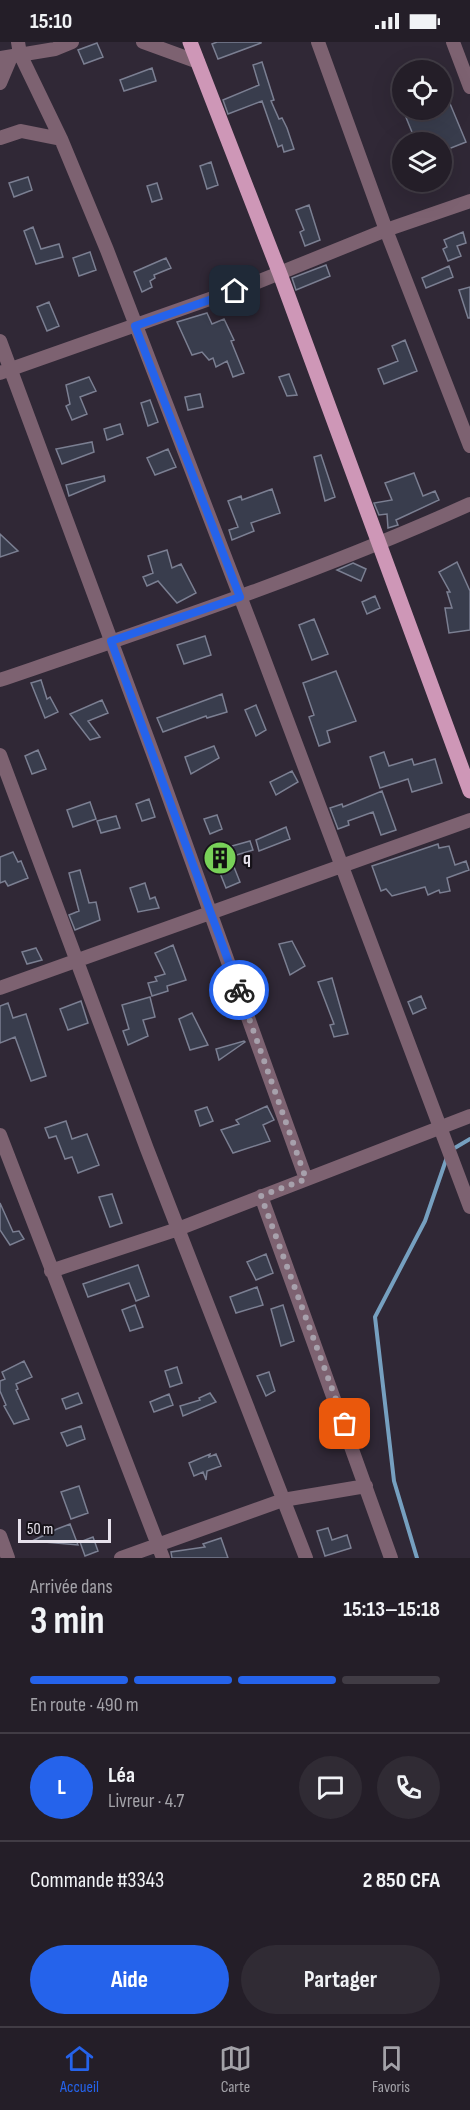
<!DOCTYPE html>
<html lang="fr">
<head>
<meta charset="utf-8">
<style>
  body { margin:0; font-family:"Sofia Sans Condensed",sans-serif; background:#302b34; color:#f1f3f6; height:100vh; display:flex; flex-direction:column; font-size:22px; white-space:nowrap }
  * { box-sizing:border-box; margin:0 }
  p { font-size:20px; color:#a3a2a8 }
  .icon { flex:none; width:33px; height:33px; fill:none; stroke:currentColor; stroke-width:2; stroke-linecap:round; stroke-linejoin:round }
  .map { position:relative; height:1516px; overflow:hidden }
  .side { display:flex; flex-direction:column; background:#241e28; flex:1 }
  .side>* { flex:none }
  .controls { position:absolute; left:392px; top:18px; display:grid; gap:12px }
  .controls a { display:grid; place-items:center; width:60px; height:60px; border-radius:50%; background:#241e28; box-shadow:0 6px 24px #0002,0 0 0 2px #413c45; font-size:30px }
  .scale { position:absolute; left:18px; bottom:15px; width:93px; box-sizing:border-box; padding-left:6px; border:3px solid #e7e2ec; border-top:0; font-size:16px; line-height:21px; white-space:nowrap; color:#e7e2ec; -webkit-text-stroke:4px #161219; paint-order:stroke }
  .pin { position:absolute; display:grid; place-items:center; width:51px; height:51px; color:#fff; margin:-26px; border-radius:12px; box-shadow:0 3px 9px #0006 }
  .courier { position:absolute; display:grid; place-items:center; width:60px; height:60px; margin:-30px; border:4px solid #2563eb; border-radius:50%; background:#fff; color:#222; box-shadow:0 2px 8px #0007 }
  .summary em { font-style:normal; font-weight:700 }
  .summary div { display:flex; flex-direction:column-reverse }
  .summary { display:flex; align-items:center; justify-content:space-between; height:102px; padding:0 30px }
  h1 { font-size:39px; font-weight:700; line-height:45px }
  .bar { display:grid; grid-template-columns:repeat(4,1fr); gap:9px 6px; align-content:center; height:72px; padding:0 30px }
  .bar i { height:8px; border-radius:4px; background:#413c45 }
  .bar .on { background:#2563eb }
  .bar p { grid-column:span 4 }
  .line { display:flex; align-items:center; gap:15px; padding:0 30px; border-top:2px solid #413c45 }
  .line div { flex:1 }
  .round { display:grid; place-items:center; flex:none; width:63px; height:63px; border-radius:32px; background:#302b34 }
  .button { display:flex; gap:12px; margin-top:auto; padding:12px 30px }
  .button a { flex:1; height:69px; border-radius:36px; background:#2563eb; color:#fff; font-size:24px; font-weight:700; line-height:69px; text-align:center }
  .button a+a { background:#302b34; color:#f1f3f6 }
  .status { display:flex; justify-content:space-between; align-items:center; height:42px; padding:0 30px; background:#241e28; direction:ltr }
  .status svg { height:16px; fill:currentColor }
  .dock { display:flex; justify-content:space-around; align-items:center; height:84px; border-top:2px solid #413c45; background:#241e28; font-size:16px; color:#a3a2a8 }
  .dock a { display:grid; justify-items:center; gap:3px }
  .dock .on { color:#2563eb }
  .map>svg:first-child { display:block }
</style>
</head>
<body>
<div class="status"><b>15:10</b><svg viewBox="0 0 49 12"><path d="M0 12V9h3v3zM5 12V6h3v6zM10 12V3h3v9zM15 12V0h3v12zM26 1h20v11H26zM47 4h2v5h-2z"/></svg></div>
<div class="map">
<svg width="470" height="1516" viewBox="0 0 470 1516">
  <rect width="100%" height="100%" fill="#302836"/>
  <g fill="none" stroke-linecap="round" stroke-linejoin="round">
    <path stroke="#76a0c0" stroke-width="4" d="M453,1107L470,1097
      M417,1516L394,1439L375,1275L425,1179L447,1115"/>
  </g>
  <path fill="#393d4d" stroke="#7b7f92" stroke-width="1.5" d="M217,0H261V1L218,17L212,2Z
    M97,1L103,15L84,22L78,8Z
    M262,20L274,58L271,59L279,77L282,76L287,86L294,107L284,110L282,103L278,105L262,59L228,72L223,58L259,43L253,23Z
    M152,26L156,39L124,49L120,38Z
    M441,40L466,100L441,110V100H416L403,68H441Z
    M211,120L218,143L207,147L200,124Z
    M28,135L32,148L14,155L9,141Z
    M157,141L162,157L152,160L147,144Z
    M309,163L320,198L305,204L300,190L304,188L296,168Z
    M33,185L41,207L59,202L63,215L36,222L24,189Z
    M463,190L466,201L457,204L461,214L448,219L443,207L447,205L444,198Z
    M90,210L96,228L79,234L73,216Z
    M166,216L171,226L154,233L155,236L150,239L152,245L142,250L134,230Z
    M326,223L330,234L296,248L292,236Z
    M449,224L453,235L426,246L422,236Z
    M470,245V276H468L459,248Z
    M49,260L59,284L47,289L37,265Z
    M207,271L212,282L224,277L234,298L231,299L244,331L233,335L227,319L216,325L213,316L209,318L202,310L192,313L177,280Z
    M405,298L417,329L384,342L378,327L398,319L392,304Z
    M289,332L297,353L287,354L279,335Z
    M89,335L96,349L80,355L87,372L72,378L66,364L70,362L66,343Z
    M200,352L203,365L188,368L185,355Z
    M150,358L158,380L148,384L141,361Z
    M120,382L123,392L107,398L104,387Z
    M92,400L94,410L62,422L56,407Z
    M168,407L176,425L155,433L147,416Z
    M321,413L335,455L325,459L314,415Z
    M414,431L423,454L435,449L439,458L396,478L398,483L388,486L387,472L379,473L374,461L392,458L385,441Z
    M104,434L105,439L69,454L66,443Z
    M272,447L280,471L251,481L254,489L232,498L229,488L238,485L228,459L241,454L242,458Z
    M0,492L18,509L0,515Z
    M167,508L172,526L181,522L196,551L177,561L158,539L147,544L143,535L153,531L148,514Z
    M457,520L470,549V588L449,591L445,566H452L447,550H450L439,530Z
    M353,521L366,527L361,539L337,528Z
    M375,554L380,566L367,572L362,560Z
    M314,577L328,612L312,618L299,583Z
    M205,594L211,613L184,622L177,603Z
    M336,629L356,679L327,689L330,700L319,704L309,675L314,673L303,641Z
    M41,638L47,657L50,655L58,670L45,676L31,641Z
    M222,652L227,670L207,676L206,674L163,690L157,676Z
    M102,658L108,671L88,679L100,695L90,698L70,672Z
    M256,663L266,688L256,694L245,668Z
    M214,704L219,716L191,732L185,715Z
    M38,708L46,727L32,732L25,714Z
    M384,710L389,724L412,717L414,723L435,717L442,741L412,750L408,737L380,746L370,715Z
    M292,729L298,740L276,753L270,740Z
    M382,749L396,788L381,793L373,770L348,779L349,783L338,787L330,766L342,762L343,765Z
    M149,757L155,775L142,779L136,762Z
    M90,760L96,777L73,785L67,768Z
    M217,773L222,787L210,792L204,777Z
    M116,774L120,786L101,791L97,779Z
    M286,785L290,797L259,809L256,798Z
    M250,799L253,808L230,815L240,840L226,846L216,821L214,809Z
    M438,802L439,806L449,804L455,823L466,819L469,828L447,836L450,849L440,851L439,848L428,853L425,845L392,854L386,847L381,849L372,824Z
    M13,810L18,820L21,819L28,836L8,844L5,839L0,841V815Z
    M80,828L89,861L96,860L100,878L75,888L69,873L79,869L69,831Z
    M145,841L150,857L155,855L159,866L138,870L130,846Z
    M292,899L305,924L290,933L279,902Z
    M173,903L186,938L167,944L168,949L152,954L148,941L157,939L155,935L165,932L155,911Z
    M36,906L42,918L27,922L22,910Z
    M332,936L348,992L334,995L330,983L334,982L318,940Z
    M421,954L426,966L413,972L408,960Z
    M150,955L155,975L143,978L148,994L128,1003L123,989L129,987L122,963Z
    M81,959L88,981L68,988L60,967Z
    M8,961L13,976L26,972L46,1034L31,1039L15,995L0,1001V964Z
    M192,971L208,1003L190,1008L179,977Z
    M244,999L245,1000L219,1018L216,1007Z
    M267,1064L274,1078L263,1083L270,1099L233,1111L221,1088L239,1082L236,1078Z
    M207,1065L213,1079L200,1084L195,1069Z
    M66,1079L72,1097L87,1092L99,1123L78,1131L72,1115L65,1117L56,1094L49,1096L45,1086Z
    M112,1152L122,1181L110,1185L99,1155Z
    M0,1161L13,1190L19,1189L24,1197L10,1203L0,1188Z
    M266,1212L273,1231L256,1238L247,1220Z
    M138,1223L149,1254L136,1259L129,1241L88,1255L83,1242Z
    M257,1245L263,1263L236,1271L230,1255Z
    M135,1263L143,1285L130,1289L122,1268Z
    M283,1263L294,1299L281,1304L271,1267Z
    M24,1319L32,1335L16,1342L18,1347L16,1348L29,1377L14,1382L4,1364L6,1363L0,1349V1339L5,1337L2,1330Z
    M177,1325L182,1341L170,1345L165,1329Z
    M269,1330L275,1349L266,1354L257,1334Z
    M78,1351L82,1361L66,1367L62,1357Z
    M210,1351L216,1360L183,1374L180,1364L200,1358L199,1356Z
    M169,1352L173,1363L154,1370L150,1360Z
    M81,1384L85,1397L67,1404L61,1391Z
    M210,1412L209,1415L216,1412L221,1424L207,1429L206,1438L203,1430L194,1434L189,1421Z
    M79,1444L88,1471L71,1477L61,1450Z
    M70,1482L78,1503L32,1499L57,1487Z
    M328,1486L332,1498L347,1493L351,1506L325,1514L317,1489Z
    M93,1495L98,1509L85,1514L80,1500Z
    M221,1496L228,1516H172L171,1510L205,1505L203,1502Z"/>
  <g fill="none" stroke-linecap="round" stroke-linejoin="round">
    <path stroke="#7d6271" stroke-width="14" d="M18,0L20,12L61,97L107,208L258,601L470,1165
      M143,0L198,20
      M318,0L386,188L470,404
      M453,0L470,45
      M0,16L55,7L72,0
      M0,41L11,15
      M0,96L21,89L61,97
      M0,299L158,725L306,1137
      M0,331L255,241L386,188L470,159
      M0,638C158,584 317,531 470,462
      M0,713L147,1107L306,1516
      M0,946L470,778
      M0,1093L163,1516
      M261,1154L391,1516
      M51,1229L178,1187L470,1074
      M0,1494L8,1516
      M121,1516L283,1458L366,1444"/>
    <path stroke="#ce97b7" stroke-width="15" d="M190,0L280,232L470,749"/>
  </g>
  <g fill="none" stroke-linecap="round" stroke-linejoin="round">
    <path stroke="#a7a1ac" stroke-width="6" stroke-dasharray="0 10.8" d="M239,948L306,1137L261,1154L345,1382"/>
    <path stroke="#2563eb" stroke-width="8" d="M235,249L135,284L240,555L111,599L239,948"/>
  </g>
  <defs>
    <g id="building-disc" transform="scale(1.725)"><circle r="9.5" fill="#78d158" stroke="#161219"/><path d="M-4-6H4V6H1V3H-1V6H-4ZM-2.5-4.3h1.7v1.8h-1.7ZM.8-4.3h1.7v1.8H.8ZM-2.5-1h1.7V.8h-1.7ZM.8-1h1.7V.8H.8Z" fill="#111"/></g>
  </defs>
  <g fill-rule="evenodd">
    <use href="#building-disc" x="220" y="816"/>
  </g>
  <g text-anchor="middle" stroke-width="4.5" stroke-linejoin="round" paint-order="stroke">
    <g font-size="18" font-weight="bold" fill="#e7e2ec" stroke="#161219" text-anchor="start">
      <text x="243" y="822">q</text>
    </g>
  </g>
</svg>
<div class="controls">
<a><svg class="icon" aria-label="locate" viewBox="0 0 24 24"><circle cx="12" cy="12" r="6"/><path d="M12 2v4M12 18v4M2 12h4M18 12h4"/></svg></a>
<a><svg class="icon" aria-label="layers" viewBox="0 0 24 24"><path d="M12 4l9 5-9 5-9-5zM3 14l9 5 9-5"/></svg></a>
</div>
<div class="scale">50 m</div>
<div class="pin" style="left:345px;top:1382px;background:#ea580c"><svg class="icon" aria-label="bag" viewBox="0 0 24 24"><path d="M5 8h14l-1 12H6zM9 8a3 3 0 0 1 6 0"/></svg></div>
<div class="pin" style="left:235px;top:249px;background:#1f2937"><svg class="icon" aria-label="home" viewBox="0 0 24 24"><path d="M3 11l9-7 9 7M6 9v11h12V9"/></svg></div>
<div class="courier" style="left:239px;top:948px"><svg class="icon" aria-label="bike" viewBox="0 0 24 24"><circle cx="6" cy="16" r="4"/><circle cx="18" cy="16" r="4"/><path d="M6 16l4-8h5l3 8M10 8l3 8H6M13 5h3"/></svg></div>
</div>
<section class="side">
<div class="summary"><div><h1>3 min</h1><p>Arrivée dans</p></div><em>15:13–15:18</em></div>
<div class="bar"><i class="on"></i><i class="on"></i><i class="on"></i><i></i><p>En route · 490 m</p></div>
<div class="line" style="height:108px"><b class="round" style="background:#2563eb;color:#fff">L</b><div><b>Léa</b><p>Livreur · 4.7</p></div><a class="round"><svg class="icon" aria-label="chat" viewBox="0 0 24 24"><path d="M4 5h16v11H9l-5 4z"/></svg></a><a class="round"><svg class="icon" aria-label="phone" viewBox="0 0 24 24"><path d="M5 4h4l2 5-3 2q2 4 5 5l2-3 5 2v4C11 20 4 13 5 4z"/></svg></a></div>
<div class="line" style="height:78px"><div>Commande #3343</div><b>2 850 CFA</b></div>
<div class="button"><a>Aide</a><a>Partager</a></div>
</section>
<nav class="dock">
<a class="on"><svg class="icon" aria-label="home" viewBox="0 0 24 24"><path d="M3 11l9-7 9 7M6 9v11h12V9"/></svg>Accueil</a>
<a><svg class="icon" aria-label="map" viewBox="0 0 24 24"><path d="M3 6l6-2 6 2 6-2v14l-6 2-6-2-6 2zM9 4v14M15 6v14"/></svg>Carte</a>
<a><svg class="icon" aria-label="saved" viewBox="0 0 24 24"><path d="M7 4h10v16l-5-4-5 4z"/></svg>Favoris</a>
</nav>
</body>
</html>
